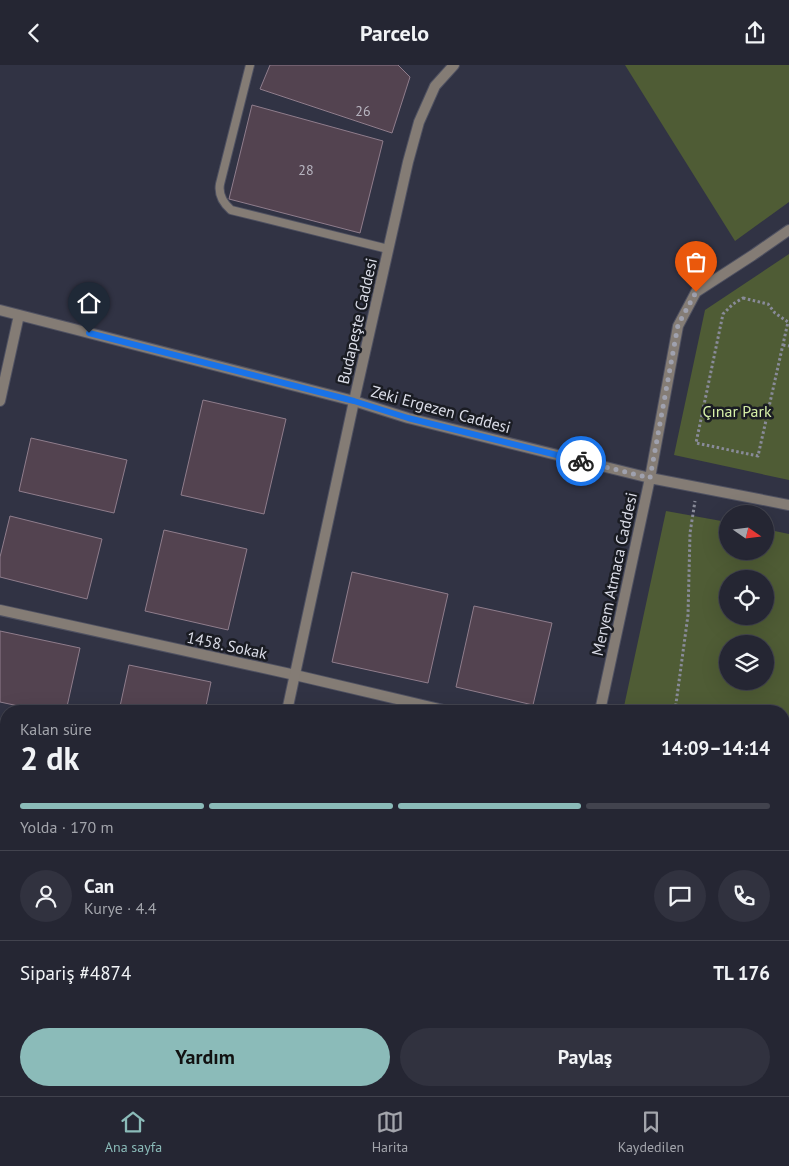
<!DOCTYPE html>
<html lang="tr">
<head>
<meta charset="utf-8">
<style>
  body { margin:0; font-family:"PT Sans",sans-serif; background:#31323f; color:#f1f3f6; height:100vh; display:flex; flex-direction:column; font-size:19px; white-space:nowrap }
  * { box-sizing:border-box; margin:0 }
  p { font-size:16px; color:#a3a5ac }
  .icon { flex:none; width:28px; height:28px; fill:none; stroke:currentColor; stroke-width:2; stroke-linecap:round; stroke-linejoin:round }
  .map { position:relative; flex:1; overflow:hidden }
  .side { position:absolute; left:0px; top:640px; width:790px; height:391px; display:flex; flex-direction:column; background:#252633; border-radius:20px 20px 0 0; box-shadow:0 5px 20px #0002,0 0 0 1px #42434e }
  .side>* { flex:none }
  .needle { width:32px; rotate:104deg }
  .buttons { position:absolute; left:719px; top:440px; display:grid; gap:10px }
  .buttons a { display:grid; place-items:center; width:55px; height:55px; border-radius:50%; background:#252633; box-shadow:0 5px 20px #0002,0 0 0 1px #42434e; font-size:25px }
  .pin { position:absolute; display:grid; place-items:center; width:42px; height:42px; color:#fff; margin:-51px -21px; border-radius:50% 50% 50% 0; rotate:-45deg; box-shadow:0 0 5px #0007 }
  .pin .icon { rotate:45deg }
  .courier { position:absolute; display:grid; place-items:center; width:50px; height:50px; margin:-25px; border:4px solid #1a73e8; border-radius:50%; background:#fff; color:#222; box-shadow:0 1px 6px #0007 }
  .summary em { font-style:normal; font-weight:700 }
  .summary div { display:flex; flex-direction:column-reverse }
  .summary { display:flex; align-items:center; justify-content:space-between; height:85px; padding:0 20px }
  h1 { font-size:32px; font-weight:700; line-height:38px }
  .bar { display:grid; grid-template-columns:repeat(4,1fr); gap:8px 5px; align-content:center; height:60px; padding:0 20px }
  .bar i { height:6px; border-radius:4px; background:#42434e }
  .bar .selected { background:#8bbbb9 }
  .bar p { grid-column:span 4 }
  .line { display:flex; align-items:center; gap:12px; padding:0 20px; border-top:1px solid #42434e }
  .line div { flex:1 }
  .round { display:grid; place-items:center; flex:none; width:52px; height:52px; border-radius:26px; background:#31323f }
  .button { display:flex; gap:10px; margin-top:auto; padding:10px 20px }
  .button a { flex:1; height:58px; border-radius:30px; background:#8bbbb9; color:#111; font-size:20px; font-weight:700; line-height:58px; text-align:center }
  .button a+a { background:#31323f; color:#f1f3f6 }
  header { display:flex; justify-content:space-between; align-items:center; height:65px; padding:0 20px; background:#252633; font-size:22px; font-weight:700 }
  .tabs { display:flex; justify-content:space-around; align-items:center; height:70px; border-top:1px solid #42434e; background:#252633; font-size:14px; color:#a3a5ac }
  .tabs a { display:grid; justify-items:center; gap:2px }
  .tabs .selected { color:#8bbbb9 }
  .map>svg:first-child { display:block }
</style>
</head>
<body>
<header><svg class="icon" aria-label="back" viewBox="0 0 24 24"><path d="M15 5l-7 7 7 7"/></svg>Parcelo<svg class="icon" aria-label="share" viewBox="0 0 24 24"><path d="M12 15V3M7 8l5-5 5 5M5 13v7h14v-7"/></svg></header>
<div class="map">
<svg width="789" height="1031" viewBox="0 0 789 1031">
  <rect width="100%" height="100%" fill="#313344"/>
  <path fill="#4f5c35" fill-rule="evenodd" d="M625,0H789V137L735,176Z
    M789,189V415L674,390L705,245Z
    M666,446L727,457L728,486H765V464L789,469V809L784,808V646H623ZM728,514H765V551H728ZM728,579H765V616H728Z
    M0,846L6,848V1025H183V1031H10L0,1028Z
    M258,1025H470L468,1031H258Z
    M528,1025H753L752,1031H526Z"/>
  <path fill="#5a7ba0" d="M314,1025H343L341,1031H309Z
    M364,1025H402L401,1031H362Z"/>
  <path fill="#534350" stroke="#8f7d8c" d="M270,0H398L410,12L392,68L260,24Z
    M252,40L383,76L360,168L229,134Z
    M203,335L286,354L264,449L181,430Z
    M31,373L127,395L114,448L19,426Z
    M10,451L102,474L87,534L0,512V492Z
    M164,465L247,484L228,565L145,546Z
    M352,507L448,529L428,618L332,597Z
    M474,541L552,558L533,640L456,622Z
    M0,566L80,583L66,646H42L0,637Z
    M129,600L211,617L205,646H119Z
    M0,669L6,670V735L0,734Z
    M0,763L6,765V827L0,825Z"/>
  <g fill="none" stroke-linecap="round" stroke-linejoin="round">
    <g stroke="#4f5161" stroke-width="10">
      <path id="service" d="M250,0L220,119C218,130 223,138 231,145L388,184"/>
    </g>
    <g stroke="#4f5161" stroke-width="12">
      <path id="minor" d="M0,245L354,336L408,353L650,413L789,440
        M0,336L19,250
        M0,545L295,610L448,646
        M600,646L650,413L678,261L696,227L753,190L789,165
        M502,1031L504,1025"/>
    </g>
    <g stroke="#4f5161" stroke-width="12">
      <path id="tertiary" d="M287,646L354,336L408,97L419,57L435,21L454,0
        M217,1031V1025"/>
    </g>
    <path stroke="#898b99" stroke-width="3" stroke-dasharray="2.5 2.5" stroke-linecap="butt" d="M743,233L768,239L775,248L788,257L758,391L696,378L723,249L733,239Z
      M783,280L789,281
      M675,646L688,550L690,468L695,436
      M0,921L6,923
      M0,950L6,982
      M168,1025L176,1029
      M8,1031L9,1025
      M293,1031L297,1025
      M415,1031L420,1026L419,1025
      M622,1031L623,1025
      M660,1031L661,1025
      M676,1031L677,1025"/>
    <use href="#service" stroke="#847c75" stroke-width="8"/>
    <use href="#minor" stroke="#847c75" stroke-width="10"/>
    <use href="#tertiary" stroke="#847c75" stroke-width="10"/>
  </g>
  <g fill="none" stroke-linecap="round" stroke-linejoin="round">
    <path stroke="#9fa1ae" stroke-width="5" stroke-dasharray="0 9" d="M581,396L650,413L678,260L696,227"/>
    <path stroke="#1a73e8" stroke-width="6" d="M89,268L354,336L408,353L581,396"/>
  </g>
  <g text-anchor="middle" stroke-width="5" stroke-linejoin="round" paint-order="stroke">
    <g font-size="14" fill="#b8b6c1">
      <text x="363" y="51">26</text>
      <text x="306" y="110">28</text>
    </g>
    <g font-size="16" fill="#dadce7" stroke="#1a1c23">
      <text transform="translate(357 256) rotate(-77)" y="6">Budapeşte Caddesi</text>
      <text transform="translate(441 344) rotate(15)" y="6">Zeki Ergezen Caddesi</text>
      <text transform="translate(614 509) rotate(-78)" y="6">Meryem Atmaca Caddesi</text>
      <text transform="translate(227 580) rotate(12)" y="6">1458. Sokak</text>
    </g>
    <g font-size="16" fill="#d6f0a7" stroke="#1a1c23">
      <text x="737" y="352">Çınar Park</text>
    </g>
  </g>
</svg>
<div class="buttons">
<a><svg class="needle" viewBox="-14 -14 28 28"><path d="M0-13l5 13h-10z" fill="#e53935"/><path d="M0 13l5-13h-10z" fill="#a3a5ac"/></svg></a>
<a><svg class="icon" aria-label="locate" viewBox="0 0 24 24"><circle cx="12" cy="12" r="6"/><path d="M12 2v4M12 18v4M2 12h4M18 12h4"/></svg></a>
<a><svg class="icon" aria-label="layers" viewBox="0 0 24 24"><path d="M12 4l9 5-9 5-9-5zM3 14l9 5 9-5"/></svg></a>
</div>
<div class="pin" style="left:696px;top:227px;background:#ea580c"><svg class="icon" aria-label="bag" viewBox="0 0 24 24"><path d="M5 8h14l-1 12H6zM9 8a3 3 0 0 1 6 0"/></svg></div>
<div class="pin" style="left:89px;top:268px;background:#1f2937"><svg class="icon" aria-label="home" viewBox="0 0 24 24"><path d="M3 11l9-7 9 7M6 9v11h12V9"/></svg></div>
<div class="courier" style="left:581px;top:396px"><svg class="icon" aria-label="bike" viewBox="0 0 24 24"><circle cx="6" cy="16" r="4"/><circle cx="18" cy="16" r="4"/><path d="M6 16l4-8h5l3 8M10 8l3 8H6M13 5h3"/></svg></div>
<section class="side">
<div class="summary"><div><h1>2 dk</h1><p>Kalan süre</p></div><em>14:09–14:14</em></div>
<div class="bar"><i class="selected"></i><i class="selected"></i><i class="selected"></i><i></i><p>Yolda · 170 m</p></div>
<div class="line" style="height:90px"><a class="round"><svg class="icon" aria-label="person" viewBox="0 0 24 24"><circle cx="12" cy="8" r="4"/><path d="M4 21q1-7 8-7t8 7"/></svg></a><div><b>Can</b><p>Kurye · 4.4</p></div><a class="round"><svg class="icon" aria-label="chat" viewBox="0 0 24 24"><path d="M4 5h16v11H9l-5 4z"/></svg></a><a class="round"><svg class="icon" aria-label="phone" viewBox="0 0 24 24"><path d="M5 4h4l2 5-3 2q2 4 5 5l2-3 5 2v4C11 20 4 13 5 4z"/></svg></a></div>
<div class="line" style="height:65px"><div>Sipariş #4874</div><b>TL 176</b></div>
<div class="button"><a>Yardım</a><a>Paylaş</a></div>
</section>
</div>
<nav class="tabs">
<a class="selected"><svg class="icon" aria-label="home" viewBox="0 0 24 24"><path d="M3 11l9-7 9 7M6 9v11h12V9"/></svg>Ana sayfa</a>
<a><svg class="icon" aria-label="map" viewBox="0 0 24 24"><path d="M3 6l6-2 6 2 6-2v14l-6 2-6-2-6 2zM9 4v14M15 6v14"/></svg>Harita</a>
<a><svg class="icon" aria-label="saved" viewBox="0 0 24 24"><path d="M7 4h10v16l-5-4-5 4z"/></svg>Kaydedilen</a>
</nav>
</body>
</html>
